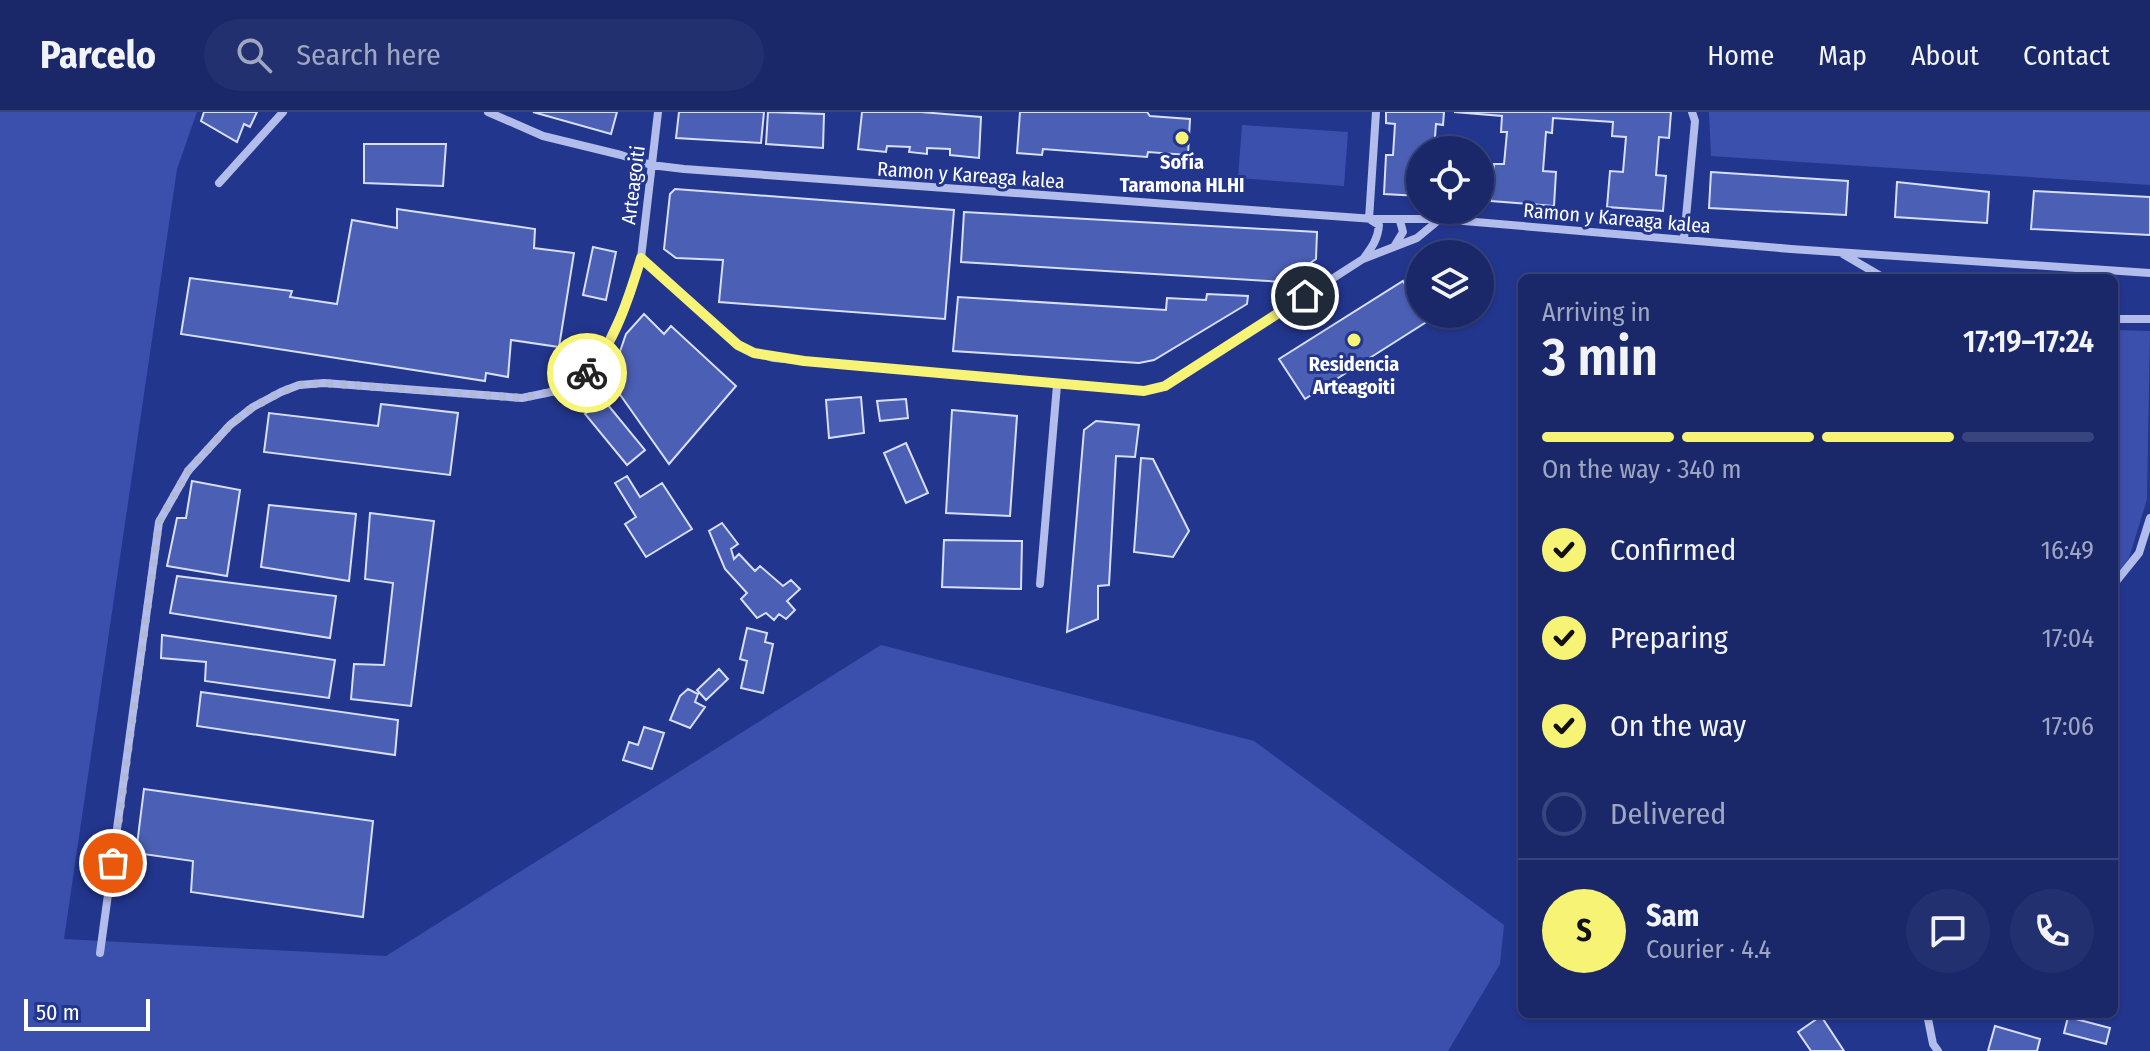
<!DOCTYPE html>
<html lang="en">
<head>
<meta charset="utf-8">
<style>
  body { margin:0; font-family:"Fira Sans Condensed",sans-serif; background:#233070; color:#f1f3f6; height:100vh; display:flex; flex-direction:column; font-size:30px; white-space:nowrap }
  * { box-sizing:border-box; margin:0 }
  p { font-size:26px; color:#9fa6c1 }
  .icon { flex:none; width:44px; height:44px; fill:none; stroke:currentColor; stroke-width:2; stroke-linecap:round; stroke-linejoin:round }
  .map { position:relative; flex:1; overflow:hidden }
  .panel { position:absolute; left:1518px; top:162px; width:600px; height:744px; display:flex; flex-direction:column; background:#1a286a; border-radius:12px; box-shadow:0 2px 6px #0004,0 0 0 2px #38447e }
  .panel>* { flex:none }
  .buttons { position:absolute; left:1406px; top:24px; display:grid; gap:16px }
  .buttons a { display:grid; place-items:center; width:88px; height:88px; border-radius:50%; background:#1a286a; box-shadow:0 2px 6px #0004,0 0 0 2px #38447e; font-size:40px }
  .scale { position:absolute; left:24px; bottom:20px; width:126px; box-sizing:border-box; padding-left:8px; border:4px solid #fff; border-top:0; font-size:22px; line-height:28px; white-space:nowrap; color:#fff; -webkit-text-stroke:6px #23368e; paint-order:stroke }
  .pin { position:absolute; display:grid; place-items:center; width:68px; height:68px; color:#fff; margin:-34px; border:4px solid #fff; border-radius:50%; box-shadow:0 2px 8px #0007 }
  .courier { position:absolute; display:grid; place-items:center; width:80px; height:80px; margin:-40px; border:6px solid #f7f375; border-radius:50%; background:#fff; color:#222; box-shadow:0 2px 10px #0007 }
  .overview em { font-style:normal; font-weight:600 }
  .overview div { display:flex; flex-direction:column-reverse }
  .overview { display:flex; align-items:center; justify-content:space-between; height:136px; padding:0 24px }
  h1 { font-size:52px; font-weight:600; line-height:60px }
  .bar { display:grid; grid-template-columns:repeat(4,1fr); gap:12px 8px; align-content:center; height:96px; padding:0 24px }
  .bar i { height:10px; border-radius:6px; background:#38447e }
  .bar .selected { background:#f7f375 }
  .bar p { grid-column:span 4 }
  .line { display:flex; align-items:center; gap:20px; padding:0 24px; border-top:2px solid #38447e }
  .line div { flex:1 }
  .round { display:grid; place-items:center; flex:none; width:84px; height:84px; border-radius:42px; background:#233070 }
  ol { padding:0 24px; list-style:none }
  li { display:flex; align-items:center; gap:24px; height:88px }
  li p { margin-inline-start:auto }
  li .icon { padding:8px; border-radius:50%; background:#f7f375; color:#111; stroke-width:4 }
  li:last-child { color:#9fa6c1 }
  li i { width:44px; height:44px; border:4px solid #38447e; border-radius:50% }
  header { display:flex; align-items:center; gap:48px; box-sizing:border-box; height:112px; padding:0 40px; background:#1a286a; border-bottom:2px solid #38447e }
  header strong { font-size:38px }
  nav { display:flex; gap:44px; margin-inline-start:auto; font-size:28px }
  .search { width:560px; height:72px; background:#233070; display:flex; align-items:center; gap:20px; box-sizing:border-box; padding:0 28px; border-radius:44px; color:#9fa6c1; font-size:30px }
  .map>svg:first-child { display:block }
</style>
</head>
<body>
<header>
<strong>Parcelo</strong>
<div class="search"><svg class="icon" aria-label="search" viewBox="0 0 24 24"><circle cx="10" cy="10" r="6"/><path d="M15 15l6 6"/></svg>Search here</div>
<nav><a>Home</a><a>Map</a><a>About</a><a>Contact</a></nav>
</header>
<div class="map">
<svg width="2150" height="939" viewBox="0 0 2150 939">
  <rect width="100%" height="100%" fill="#23368e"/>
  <path fill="#3b50ad" d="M0,0H197L177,57L64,827L386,844L881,533L1254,629L1504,813L1500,852L1448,939H0Z
    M1709,0H2150V73L1711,44Z
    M1242,13L1348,20L1344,74L1238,66Z
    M2114,218L2150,219L2147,387L2129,446L2114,465Z"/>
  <path fill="#4b60b5" stroke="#d7def8" stroke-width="2" d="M204,0H257L250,15L244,12L237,30L201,9Z
    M533,0H617L611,22Z
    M679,0H764L761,31L676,26Z
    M768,0L824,2L823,36L766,32Z
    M862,0H921L981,5L979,46L950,43V37L927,36V42L909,40L910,35L887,34L886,40L858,37Z
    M1020,0H1147L1150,4L1190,7L1188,43L1148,40L1147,45L1043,37L1042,43L1017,41Z
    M1386,0H1444L1443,13L1436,12L1434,38H1420V84L1384,82L1386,43H1393L1395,12L1386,11Z
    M1454,0H1671L1669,26L1659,25L1656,63L1666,64L1663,99L1607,95L1610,59L1623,60L1626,25L1612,24L1613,10L1553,6L1552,21L1546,20L1543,59L1556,60L1554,94L1491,89L1494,52H1504L1507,20H1501L1502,4Z
    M364,32H446L443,74L364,71Z
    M1711,60L1848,69L1846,103L1709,96Z
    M1897,70L1989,80L1987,111L1895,105Z
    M675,77L954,98L945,207L719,190L723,148L676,146L664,137L670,82Z
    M2034,79L2150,85V123L2031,117Z
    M397,97L535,117L534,136L574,141L559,235L511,228L508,265L486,261L485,269L181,222L190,166L292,179L290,185L337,192L352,108L397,116Z
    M964,100L1317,120L1316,147L1283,170L961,150Z
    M593,135L616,140L606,188L583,183Z
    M1403,169L1420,197V202H1423L1428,209L1305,287L1279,247Z
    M1207,182L1248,184L1247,192L1154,248L1139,251L953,239L958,185L1166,198L1167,186L1206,188Z
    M644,202L664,222L671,214L736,274L669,352L614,274V257L626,222Z
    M861,285L864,321L829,326L826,288Z
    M603,287L645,338L627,353L585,302Z
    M906,287L908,306L880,309L877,289Z
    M381,292L458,301L450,363L264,340L269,301L378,314Z
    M952,298L1017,304L1010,404L946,401Z
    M1096,309L1139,313L1135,345L1116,344L1109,473L1098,474V507L1067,520L1084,318Z
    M906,331L928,381L906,391L884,341Z
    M1141,346L1153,347L1189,419L1173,445L1134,440Z
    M627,364L640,385L662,371L692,417L646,445L625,412L636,405L615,371Z
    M192,369L240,378L227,464L167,454L177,406H186Z
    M269,393L356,402L349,469L261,455Z
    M370,401L434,409L411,594L351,587L354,552L384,553L393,471L365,467Z
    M722,411L738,432L731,437L734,447L739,442L755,459L760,454L783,474L791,468L800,477L787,489L795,498L786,507L779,502L774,508L766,501L757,506L741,487L747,481L725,457L709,419Z
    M944,428L1022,429L1021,477L942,475Z
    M177,464L336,484L330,526L170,501Z
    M747,516L767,521L765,530L773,532L763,581L741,576L747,549L740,547Z
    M162,523L335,548L329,586L205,569L206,550L161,546Z
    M719,557L728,567L706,588L697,578Z
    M688,577L698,582L695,590L705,595L690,616L670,608L680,584Z
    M201,580L398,608L395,643L197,614Z
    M644,615L664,621L652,657L623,648L629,630L638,633Z
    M144,677L373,709L363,805L191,780L193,749L136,741Z
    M1821,904L1844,939H1811L1798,920Z
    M2068,905L2110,916L2106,932L2064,921Z
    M1995,914L2040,927L2037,939H1988Z"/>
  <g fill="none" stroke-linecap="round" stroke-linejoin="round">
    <path stroke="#b2bdeb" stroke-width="8" d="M488,0L543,24L621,43L651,53L684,57L1374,107H1440L1791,137L2150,161
      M219,71L283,0
      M1369,107L1376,0
      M1684,127L1695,9L1692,0
      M1395,133L1403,120L1400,109
      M1843,142L1884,166
      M641,146L738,233L754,241L774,246L1144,279L1165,274L1363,147L1417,126L1440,107
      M1364,146C1372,135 1378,127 1379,113L1371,108
      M2114,207H2150
      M1040,472L1057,273
      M2114,472L2139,441L2150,406
      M100,841L159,410L188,359L230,313L253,295L281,280L299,273L324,271L522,286L556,279L590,260L608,230L630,183L641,146L658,0
      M1927,902L1933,932L1938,939"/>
  </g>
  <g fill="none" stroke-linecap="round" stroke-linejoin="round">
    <path stroke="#b2b9d7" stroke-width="8" stroke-dasharray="0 14.4" d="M113,751L159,410L188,359L230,313L253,295L281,280L299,273L324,271L522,286L556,279L587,261"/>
    <path stroke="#f7f375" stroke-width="10" d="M587,261C614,234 630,182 641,146L738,233L754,241L804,249L1144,279L1165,274L1305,184"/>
  </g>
  <g fill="#f7f375" stroke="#23368e" stroke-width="3">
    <circle cx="1182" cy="26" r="8"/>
    <circle cx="1354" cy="228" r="8"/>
  </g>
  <g text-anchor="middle" stroke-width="6" stroke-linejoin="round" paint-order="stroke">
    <g font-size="20" font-weight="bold" fill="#fff" stroke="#23368e">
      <text x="1182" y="57">Sofía<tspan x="1182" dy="23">Taramona HLHI</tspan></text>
      <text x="1354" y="259">Residencia<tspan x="1354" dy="23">Arteagoiti</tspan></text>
    </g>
    <g font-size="20" fill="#fff" stroke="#23368e">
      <text transform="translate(971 63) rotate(4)" y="7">Ramon y Kareaga kalea</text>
      <text transform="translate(633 73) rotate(-83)" y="7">Arteagoiti</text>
      <text transform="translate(1617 106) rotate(5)" y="7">Ramon y Kareaga kalea</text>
    </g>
  </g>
</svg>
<div class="buttons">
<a><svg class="icon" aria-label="locate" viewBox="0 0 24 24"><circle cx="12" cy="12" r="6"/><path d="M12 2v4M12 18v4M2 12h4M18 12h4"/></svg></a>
<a><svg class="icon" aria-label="layers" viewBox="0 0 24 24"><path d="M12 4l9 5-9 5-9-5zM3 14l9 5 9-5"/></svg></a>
</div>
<div class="scale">50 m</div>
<div class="pin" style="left:113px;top:751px;background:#ea580c"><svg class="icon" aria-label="bag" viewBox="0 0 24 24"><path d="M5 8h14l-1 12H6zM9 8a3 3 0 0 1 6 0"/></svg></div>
<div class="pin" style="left:1305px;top:184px;background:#1f2937"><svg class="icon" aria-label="home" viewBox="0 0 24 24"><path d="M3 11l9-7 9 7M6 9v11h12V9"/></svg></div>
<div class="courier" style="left:587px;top:261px"><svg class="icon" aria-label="bike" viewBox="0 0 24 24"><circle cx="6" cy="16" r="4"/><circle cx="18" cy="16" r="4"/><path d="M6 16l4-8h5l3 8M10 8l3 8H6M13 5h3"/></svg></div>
<section class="panel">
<div class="overview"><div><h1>3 min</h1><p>Arriving in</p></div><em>17:19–17:24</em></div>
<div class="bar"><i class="selected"></i><i class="selected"></i><i class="selected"></i><i></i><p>On the way · 340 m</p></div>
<ol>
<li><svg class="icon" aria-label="check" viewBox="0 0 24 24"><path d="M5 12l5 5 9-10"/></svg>Confirmed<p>16:49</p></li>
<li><svg class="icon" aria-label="check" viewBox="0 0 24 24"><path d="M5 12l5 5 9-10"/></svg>Preparing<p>17:04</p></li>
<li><svg class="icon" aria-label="check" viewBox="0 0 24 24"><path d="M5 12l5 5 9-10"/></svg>On the way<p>17:06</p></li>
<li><i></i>Delivered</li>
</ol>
<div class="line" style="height:144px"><b class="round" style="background:#f7f375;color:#111">S</b><div><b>Sam</b><p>Courier · 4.4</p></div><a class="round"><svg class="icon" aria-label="chat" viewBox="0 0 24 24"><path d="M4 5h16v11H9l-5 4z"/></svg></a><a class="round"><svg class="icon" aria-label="phone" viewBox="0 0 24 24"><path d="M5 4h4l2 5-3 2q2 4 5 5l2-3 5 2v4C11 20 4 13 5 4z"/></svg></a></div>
</section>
</div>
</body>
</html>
